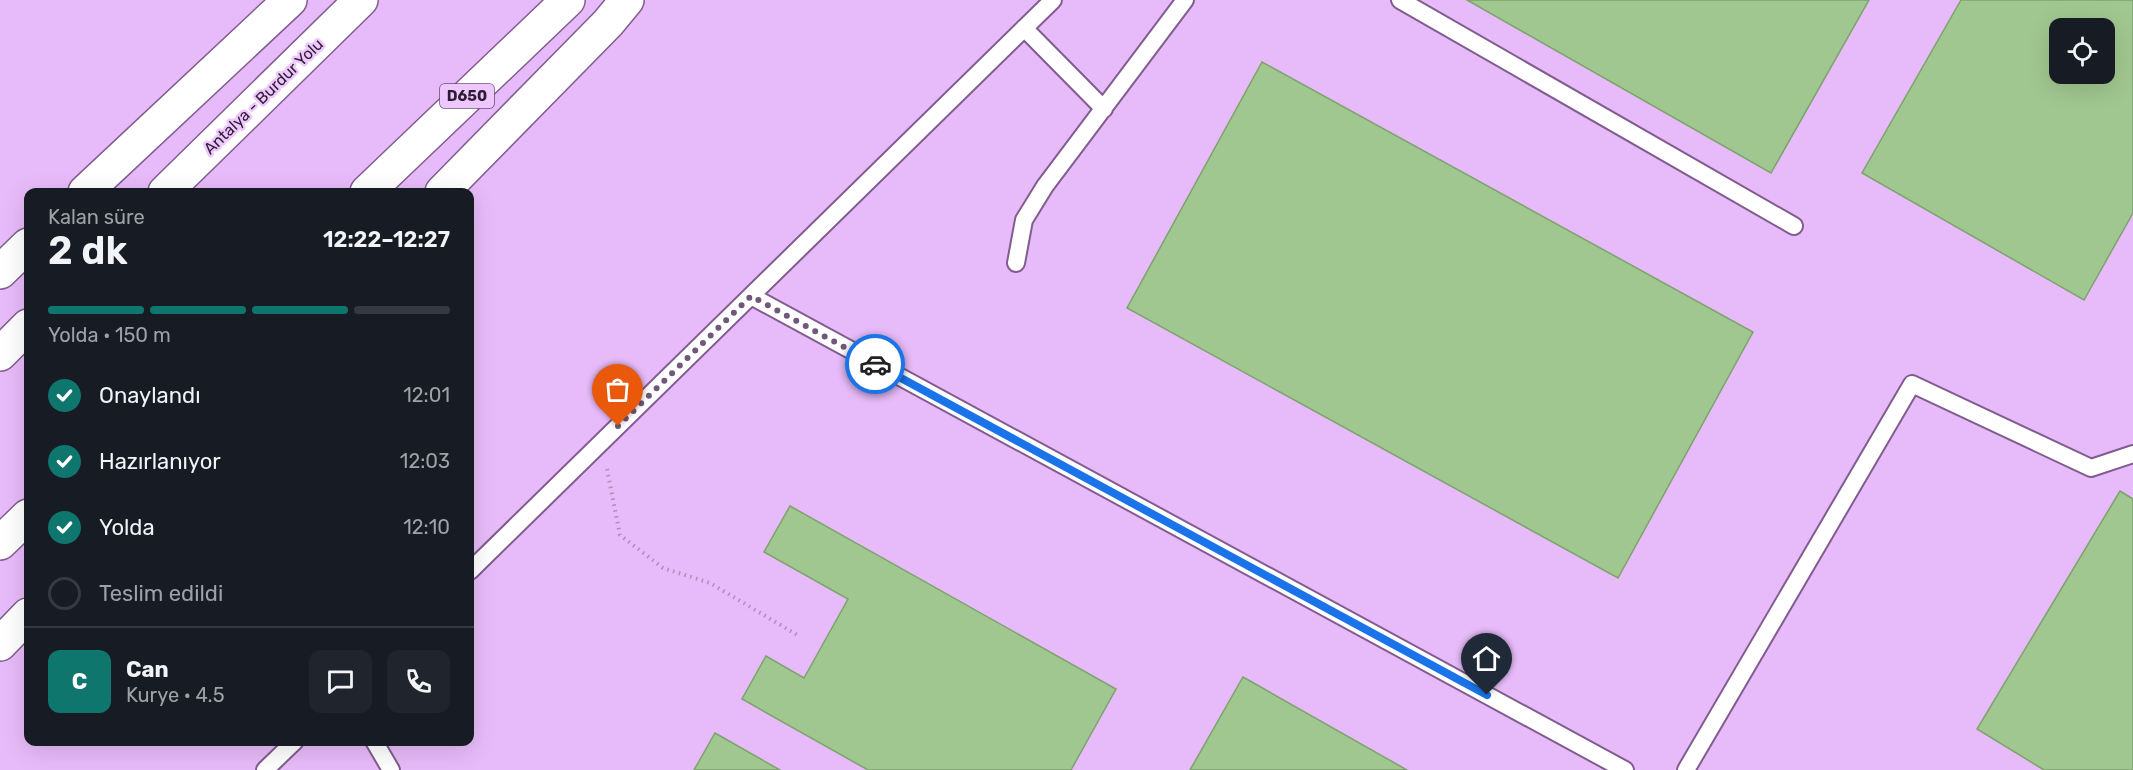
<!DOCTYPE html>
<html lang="tr">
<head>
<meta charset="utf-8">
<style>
  body { margin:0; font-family:Rubik,sans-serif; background:#20242c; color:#f1f3f6; height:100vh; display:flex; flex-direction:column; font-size:22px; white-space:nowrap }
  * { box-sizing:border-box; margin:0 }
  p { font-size:20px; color:#9ea1a6 }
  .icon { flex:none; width:33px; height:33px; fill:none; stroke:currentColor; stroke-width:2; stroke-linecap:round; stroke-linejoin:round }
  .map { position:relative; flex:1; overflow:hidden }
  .details { position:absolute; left:24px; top:188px; width:450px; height:558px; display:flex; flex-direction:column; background:#171b24; border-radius:12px; box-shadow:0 6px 24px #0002 }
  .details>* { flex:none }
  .tools { position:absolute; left:2049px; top:18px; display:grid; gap:12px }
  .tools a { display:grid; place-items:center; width:66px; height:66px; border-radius:12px; background:#171b24; box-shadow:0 6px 24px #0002; font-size:30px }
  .pin { position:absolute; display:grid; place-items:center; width:51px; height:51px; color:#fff; margin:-62px -26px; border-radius:50% 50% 50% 0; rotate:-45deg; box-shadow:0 0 6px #0007 }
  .pin .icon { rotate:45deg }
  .courier { position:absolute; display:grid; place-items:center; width:60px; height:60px; margin:-30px; border:4px solid #1a73e8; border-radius:50%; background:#fff; color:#222; box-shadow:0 2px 8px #0007 }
  .headline em { font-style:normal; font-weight:600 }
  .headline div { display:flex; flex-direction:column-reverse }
  .headline { display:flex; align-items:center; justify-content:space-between; height:102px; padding:0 24px }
  h1 { font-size:39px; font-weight:600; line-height:45px }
  .bar { display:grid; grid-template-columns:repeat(4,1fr); gap:9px 6px; align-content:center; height:72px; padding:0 24px }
  .bar i { height:8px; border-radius:4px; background:#363941 }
  .bar .on { background:#0f766e }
  .bar p { grid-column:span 4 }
  .line { display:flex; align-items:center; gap:15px; padding:0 24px; border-top:2px solid #363941 }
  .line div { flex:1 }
  .round { display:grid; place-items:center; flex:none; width:63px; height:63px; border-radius:12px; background:#20242c }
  ol { padding:0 24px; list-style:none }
  li { display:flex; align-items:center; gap:18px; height:66px }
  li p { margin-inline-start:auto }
  li .icon { padding:6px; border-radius:50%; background:#0f766e; color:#fff; stroke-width:4 }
  li:last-child { color:#9ea1a6 }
  li i { width:33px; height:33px; border:3px solid #363941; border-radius:50% }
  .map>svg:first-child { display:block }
</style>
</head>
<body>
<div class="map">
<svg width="2133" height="770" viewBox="0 0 2133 770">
  <rect width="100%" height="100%" fill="#efc7ff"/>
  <path fill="#e7bbf9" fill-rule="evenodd" d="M0,0H2133V770H0ZM2060,28H2104V74H2060ZM28,192H470V741H28Z"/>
  <path fill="#a1c790" stroke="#7da26d" stroke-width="1.5" fill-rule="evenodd" d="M1467,0H1869L1771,173Z
    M1961,0H2133V213L2084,300L1862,173ZM2060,28H2104V74H2060Z
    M1262,62L1753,332L1618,578L1127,308Z
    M2120,491L2133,499V770H2044L1977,729Z
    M790,506L1116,689L1071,770H868L742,699L766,656L804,678L848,599L764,552Z
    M1243,677L1407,770H1190Z
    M715,733L780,770H694Z"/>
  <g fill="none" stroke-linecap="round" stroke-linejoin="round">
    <g stroke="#805d8e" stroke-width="20">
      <path id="service" d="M1400,0L1794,226
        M1024,28L1104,109
        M1016,263L1024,220L1045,186L1185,0
        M751,296L1625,770
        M470,571L1053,0
        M374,741L391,770
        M265,770L295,741
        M1686,770L1912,384L2091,468L2133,454"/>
    </g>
    <g stroke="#805d8e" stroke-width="36">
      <path id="trunk" d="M85,192L290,0
        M165,192L361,0
        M367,192L568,0
        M442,192L608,23L627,0
        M0,272L28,245
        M0,354L28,326
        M0,543L28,516
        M0,644L28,615"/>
    </g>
    <path stroke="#ae8eba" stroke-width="4" stroke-dasharray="1.5 4.5" stroke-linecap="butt" d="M607,469L620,535L663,568L710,583L799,636"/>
    <use href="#service" stroke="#fff" stroke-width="16"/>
    <use href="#trunk" stroke="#fff" stroke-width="33"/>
  </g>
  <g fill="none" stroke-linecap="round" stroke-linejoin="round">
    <path stroke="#70587a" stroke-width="6" stroke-dasharray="0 10.8" d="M618,426L751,296L875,364"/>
    <path stroke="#1a73e8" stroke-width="8" d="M875,364L1487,695"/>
  </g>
  <g text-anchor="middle" stroke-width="5" stroke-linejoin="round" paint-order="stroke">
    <rect fill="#efc7ff" stroke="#665070" stroke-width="1.5" x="440" y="84" width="54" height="24" rx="4.5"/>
    <g font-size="15" font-weight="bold" fill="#2c1d32">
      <text x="467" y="101">D650</text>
    </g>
    <g font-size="16" fill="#2c1d32" stroke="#efc7ff">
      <text transform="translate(263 96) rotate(-44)" y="6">Antalya - Burdur Yolu</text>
    </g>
  </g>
</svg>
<div class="tools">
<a><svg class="icon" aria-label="locate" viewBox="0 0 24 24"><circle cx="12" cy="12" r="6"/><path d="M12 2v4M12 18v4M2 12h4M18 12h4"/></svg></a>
</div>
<div class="pin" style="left:618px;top:426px;background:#ea580c"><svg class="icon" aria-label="bag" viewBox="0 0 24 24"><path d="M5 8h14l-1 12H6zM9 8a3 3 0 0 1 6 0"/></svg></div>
<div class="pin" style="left:1487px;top:695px;background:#1f2937"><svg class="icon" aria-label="home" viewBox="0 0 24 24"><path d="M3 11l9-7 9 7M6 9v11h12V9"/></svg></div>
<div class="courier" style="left:875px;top:364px"><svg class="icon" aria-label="car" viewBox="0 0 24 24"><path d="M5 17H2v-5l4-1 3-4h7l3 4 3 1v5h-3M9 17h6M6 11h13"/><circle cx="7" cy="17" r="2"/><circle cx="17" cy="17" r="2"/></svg></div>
<section class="details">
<div class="headline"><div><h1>2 dk</h1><p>Kalan süre</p></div><em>12:22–12:27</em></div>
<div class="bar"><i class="on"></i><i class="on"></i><i class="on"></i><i></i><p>Yolda · 150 m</p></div>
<ol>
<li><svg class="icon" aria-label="check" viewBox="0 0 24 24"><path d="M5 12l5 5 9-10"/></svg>Onaylandı<p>12:01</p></li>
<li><svg class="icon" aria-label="check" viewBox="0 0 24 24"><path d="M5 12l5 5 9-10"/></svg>Hazırlanıyor<p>12:03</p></li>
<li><svg class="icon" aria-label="check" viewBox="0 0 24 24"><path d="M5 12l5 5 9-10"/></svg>Yolda<p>12:10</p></li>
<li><i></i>Teslim edildi</li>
</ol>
<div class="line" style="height:108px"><b class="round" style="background:#0f766e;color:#fff">C</b><div><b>Can</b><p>Kurye · 4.5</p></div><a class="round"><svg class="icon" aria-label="chat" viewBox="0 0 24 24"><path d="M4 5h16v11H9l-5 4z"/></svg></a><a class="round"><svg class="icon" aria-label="phone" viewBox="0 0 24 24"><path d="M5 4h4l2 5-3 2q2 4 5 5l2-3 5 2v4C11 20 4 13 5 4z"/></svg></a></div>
</section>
</div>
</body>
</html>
